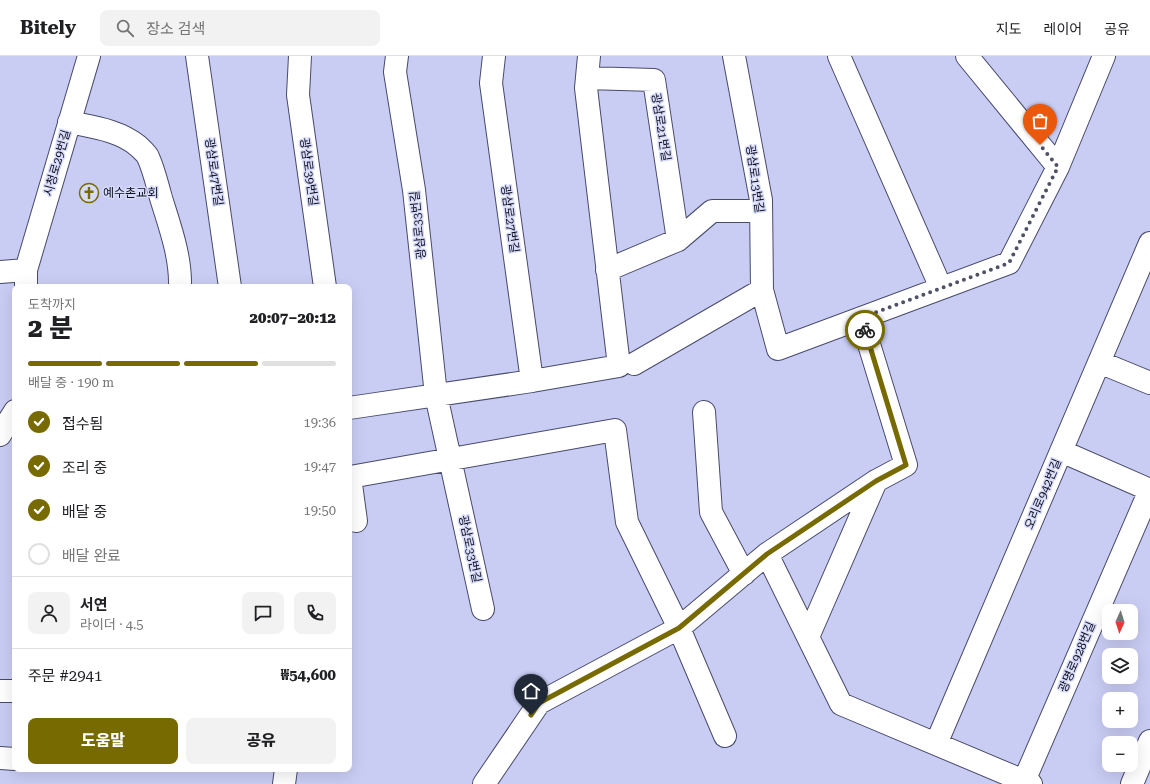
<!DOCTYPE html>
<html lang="ko">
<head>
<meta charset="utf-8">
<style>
  body { margin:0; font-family:"Roboto Serif","Noto Sans KR",serif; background:#f2f2f2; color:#202124; height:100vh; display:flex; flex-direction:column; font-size:15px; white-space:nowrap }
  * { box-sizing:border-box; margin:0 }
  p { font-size:13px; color:#757577 }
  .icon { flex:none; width:22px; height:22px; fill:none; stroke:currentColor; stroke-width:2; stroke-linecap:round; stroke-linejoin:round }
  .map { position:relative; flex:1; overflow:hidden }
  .drawer { position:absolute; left:12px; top:228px; width:340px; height:488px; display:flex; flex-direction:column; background:#fff; border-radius:8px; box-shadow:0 4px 16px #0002 }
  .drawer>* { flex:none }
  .needle { width:26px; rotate:183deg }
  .tools { position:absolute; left:1102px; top:548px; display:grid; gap:8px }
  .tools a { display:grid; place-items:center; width:36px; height:36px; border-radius:8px; background:#fff; box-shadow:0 4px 16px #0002; font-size:20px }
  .pin { position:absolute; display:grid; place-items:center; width:34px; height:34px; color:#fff; margin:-41px -17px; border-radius:50% 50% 50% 0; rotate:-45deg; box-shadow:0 0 4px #0007 }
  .pin .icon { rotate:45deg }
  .courier { position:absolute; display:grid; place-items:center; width:40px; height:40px; margin:-20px; border:3px solid #776a01; border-radius:50%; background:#fff; color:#222; box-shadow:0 1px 5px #0007 }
  .overview em { font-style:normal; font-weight:800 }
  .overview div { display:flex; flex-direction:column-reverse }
  .overview { display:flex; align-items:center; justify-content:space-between; height:68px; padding:0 16px }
  h1 { font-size:26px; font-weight:800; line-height:30px }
  .bar { display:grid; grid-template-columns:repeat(4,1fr); gap:6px 4px; align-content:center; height:48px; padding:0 16px }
  .bar i { height:5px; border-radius:3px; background:#e0e0e0 }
  .bar .on { background:#776a01 }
  .bar p { grid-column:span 4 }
  .line { display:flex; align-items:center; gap:10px; padding:0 16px; border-top:1px solid #e0e0e0 }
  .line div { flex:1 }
  .round { display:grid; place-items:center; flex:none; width:42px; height:42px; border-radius:8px; background:#f2f2f2 }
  ol { padding:0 16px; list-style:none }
  li { display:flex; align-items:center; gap:12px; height:44px }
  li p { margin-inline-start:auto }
  li .icon { padding:4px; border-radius:50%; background:#776a01; color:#fff; stroke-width:4 }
  li:last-child { color:#757577 }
  li i { width:22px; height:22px; border:2px solid #e0e0e0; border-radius:50% }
  .cta { display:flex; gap:8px; margin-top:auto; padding:8px 16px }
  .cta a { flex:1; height:46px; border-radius:8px; background:#776a01; color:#fff; font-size:16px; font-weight:800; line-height:46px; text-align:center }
  .cta a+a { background:#f2f2f2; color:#202124 }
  header { display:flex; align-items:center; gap:24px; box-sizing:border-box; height:56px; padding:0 20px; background:#fff; border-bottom:1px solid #e0e0e0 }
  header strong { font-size:19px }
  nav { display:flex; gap:22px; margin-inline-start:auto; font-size:14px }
  .search { width:280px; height:36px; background:#f2f2f2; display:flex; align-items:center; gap:10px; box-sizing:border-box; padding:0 14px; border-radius:8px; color:#757577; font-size:15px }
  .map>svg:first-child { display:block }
</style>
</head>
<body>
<header>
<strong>Bitely</strong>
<div class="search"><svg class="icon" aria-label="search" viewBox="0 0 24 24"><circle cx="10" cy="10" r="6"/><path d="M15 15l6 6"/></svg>장소 검색</div>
<nav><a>지도</a><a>레이어</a><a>공유</a></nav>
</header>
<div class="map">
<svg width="1150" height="728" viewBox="0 0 1150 728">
  <rect width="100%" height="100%" fill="#c9cdf4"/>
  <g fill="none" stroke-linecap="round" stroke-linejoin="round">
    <g stroke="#484a6b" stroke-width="24">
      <path id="minor" d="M197,0L230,231
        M300,0L298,39L325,231
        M397,0L395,16L414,134L436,339L483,553
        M494,0L491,27L532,325
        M734,0L761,144L762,234L778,293L1009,207L1058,111L1104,0
        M839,0L941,232
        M967,0L1058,111
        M587,22L654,24L678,184
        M69,66C92,71 119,74 138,90C141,93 146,97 148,101C154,114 157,128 161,142C170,171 181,201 180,231
        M607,214L678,184L712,155H761
        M0,216L26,214
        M26,231V214L89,0
        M1099,306L1150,327
        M634,308L762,234
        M349,352L532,325L619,310L586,32L589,0
        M704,356L711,456L744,518
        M0,379L15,355
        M1061,395L1150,434
        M356,465L350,421L615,374L627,466L679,572L725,680
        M767,498L841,648L1031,728
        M808,581L876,425
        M0,635H15
        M936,688L1150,187
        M0,702L15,703
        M1024,725L1150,434
        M284,728L286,713
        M484,728L539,647L679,572L767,498L876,425L906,409L861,262
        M1132,728L1150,685"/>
    </g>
    <use href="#minor" stroke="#fff" stroke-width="22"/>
  </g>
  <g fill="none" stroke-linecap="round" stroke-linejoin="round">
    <path stroke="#4f5167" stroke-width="4" stroke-dasharray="0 7.2" d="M865,274L861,262L1009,207L1058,111L1040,89"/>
    <path stroke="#776a01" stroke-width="5" d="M531,659L539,647L679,572L767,498L876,425L906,409L865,274"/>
  </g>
  <defs>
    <g id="church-ring" transform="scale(1)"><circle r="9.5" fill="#d7dbfa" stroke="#776a01" stroke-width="1.5"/><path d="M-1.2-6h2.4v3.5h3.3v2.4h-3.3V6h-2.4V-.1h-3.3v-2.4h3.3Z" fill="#776a01"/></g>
  </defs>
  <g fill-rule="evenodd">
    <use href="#church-ring" x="89" y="137"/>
  </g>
  <g text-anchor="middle" stroke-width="3" stroke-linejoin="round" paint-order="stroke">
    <g font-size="12" fill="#0d0e1b" stroke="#d7dbfa">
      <text transform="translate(661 71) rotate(81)" y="4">광삼로21번길</text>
      <text transform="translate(57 107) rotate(-74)" y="4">시청로29번길</text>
      <text transform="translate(214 116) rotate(82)" y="4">광삼로47번길</text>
      <text transform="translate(309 116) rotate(82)" y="4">광삼로39번길</text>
      <text transform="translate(755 123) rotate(82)" y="4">광삼로13번길</text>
      <text transform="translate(510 163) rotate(82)" y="4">광삼로27번길</text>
      <text transform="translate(418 169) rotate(-96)" y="4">광삼로33번길</text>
      <text transform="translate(1043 438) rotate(-67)" y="4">오리로942번길</text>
      <text transform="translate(470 493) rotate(78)" y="4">광삼로33번길</text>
      <text transform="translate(1077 601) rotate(-67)" y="4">광명로928번길</text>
    </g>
    <g font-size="12" fill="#0d0e1b" stroke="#d7dbfa" text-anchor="start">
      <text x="103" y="141">예수촌교회</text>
    </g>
  </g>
</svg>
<div class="tools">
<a><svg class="needle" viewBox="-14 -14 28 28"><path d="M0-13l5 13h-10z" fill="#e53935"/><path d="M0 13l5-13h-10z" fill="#757577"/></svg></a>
<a><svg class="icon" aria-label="layers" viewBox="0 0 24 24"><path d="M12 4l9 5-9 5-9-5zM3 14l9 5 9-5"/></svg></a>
<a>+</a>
<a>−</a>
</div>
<div class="pin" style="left:1040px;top:89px;background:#ea580c"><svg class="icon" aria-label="bag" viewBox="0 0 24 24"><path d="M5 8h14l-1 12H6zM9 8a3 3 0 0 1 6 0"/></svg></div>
<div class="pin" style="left:531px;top:659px;background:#1f2937"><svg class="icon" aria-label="home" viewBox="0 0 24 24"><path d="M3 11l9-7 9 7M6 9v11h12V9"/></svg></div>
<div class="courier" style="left:865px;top:274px"><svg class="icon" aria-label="bike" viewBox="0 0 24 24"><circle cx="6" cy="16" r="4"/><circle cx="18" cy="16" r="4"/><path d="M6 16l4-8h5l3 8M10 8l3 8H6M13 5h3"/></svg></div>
<section class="drawer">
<div class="overview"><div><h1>2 분</h1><p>도착까지</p></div><em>20:07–20:12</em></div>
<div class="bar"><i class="on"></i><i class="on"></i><i class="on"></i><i></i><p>배달 중 · 190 m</p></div>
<ol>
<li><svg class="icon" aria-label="check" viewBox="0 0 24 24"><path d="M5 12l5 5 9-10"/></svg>접수됨<p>19:36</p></li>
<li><svg class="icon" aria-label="check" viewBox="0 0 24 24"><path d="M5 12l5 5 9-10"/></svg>조리 중<p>19:47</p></li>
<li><svg class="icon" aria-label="check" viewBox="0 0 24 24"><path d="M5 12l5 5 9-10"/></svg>배달 중<p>19:50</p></li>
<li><i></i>배달 완료</li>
</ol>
<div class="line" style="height:72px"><a class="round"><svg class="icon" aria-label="person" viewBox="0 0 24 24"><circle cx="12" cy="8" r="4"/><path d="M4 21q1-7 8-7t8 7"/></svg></a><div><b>서연</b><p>라이더 · 4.5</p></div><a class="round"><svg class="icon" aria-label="chat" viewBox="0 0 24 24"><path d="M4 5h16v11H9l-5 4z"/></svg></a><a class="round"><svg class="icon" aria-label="phone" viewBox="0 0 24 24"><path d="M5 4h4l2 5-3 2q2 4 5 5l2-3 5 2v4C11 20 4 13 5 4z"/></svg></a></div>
<div class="line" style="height:52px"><div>주문 #2941</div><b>₩54,600</b></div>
<div class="cta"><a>도움말</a><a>공유</a></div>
</section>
</div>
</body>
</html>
